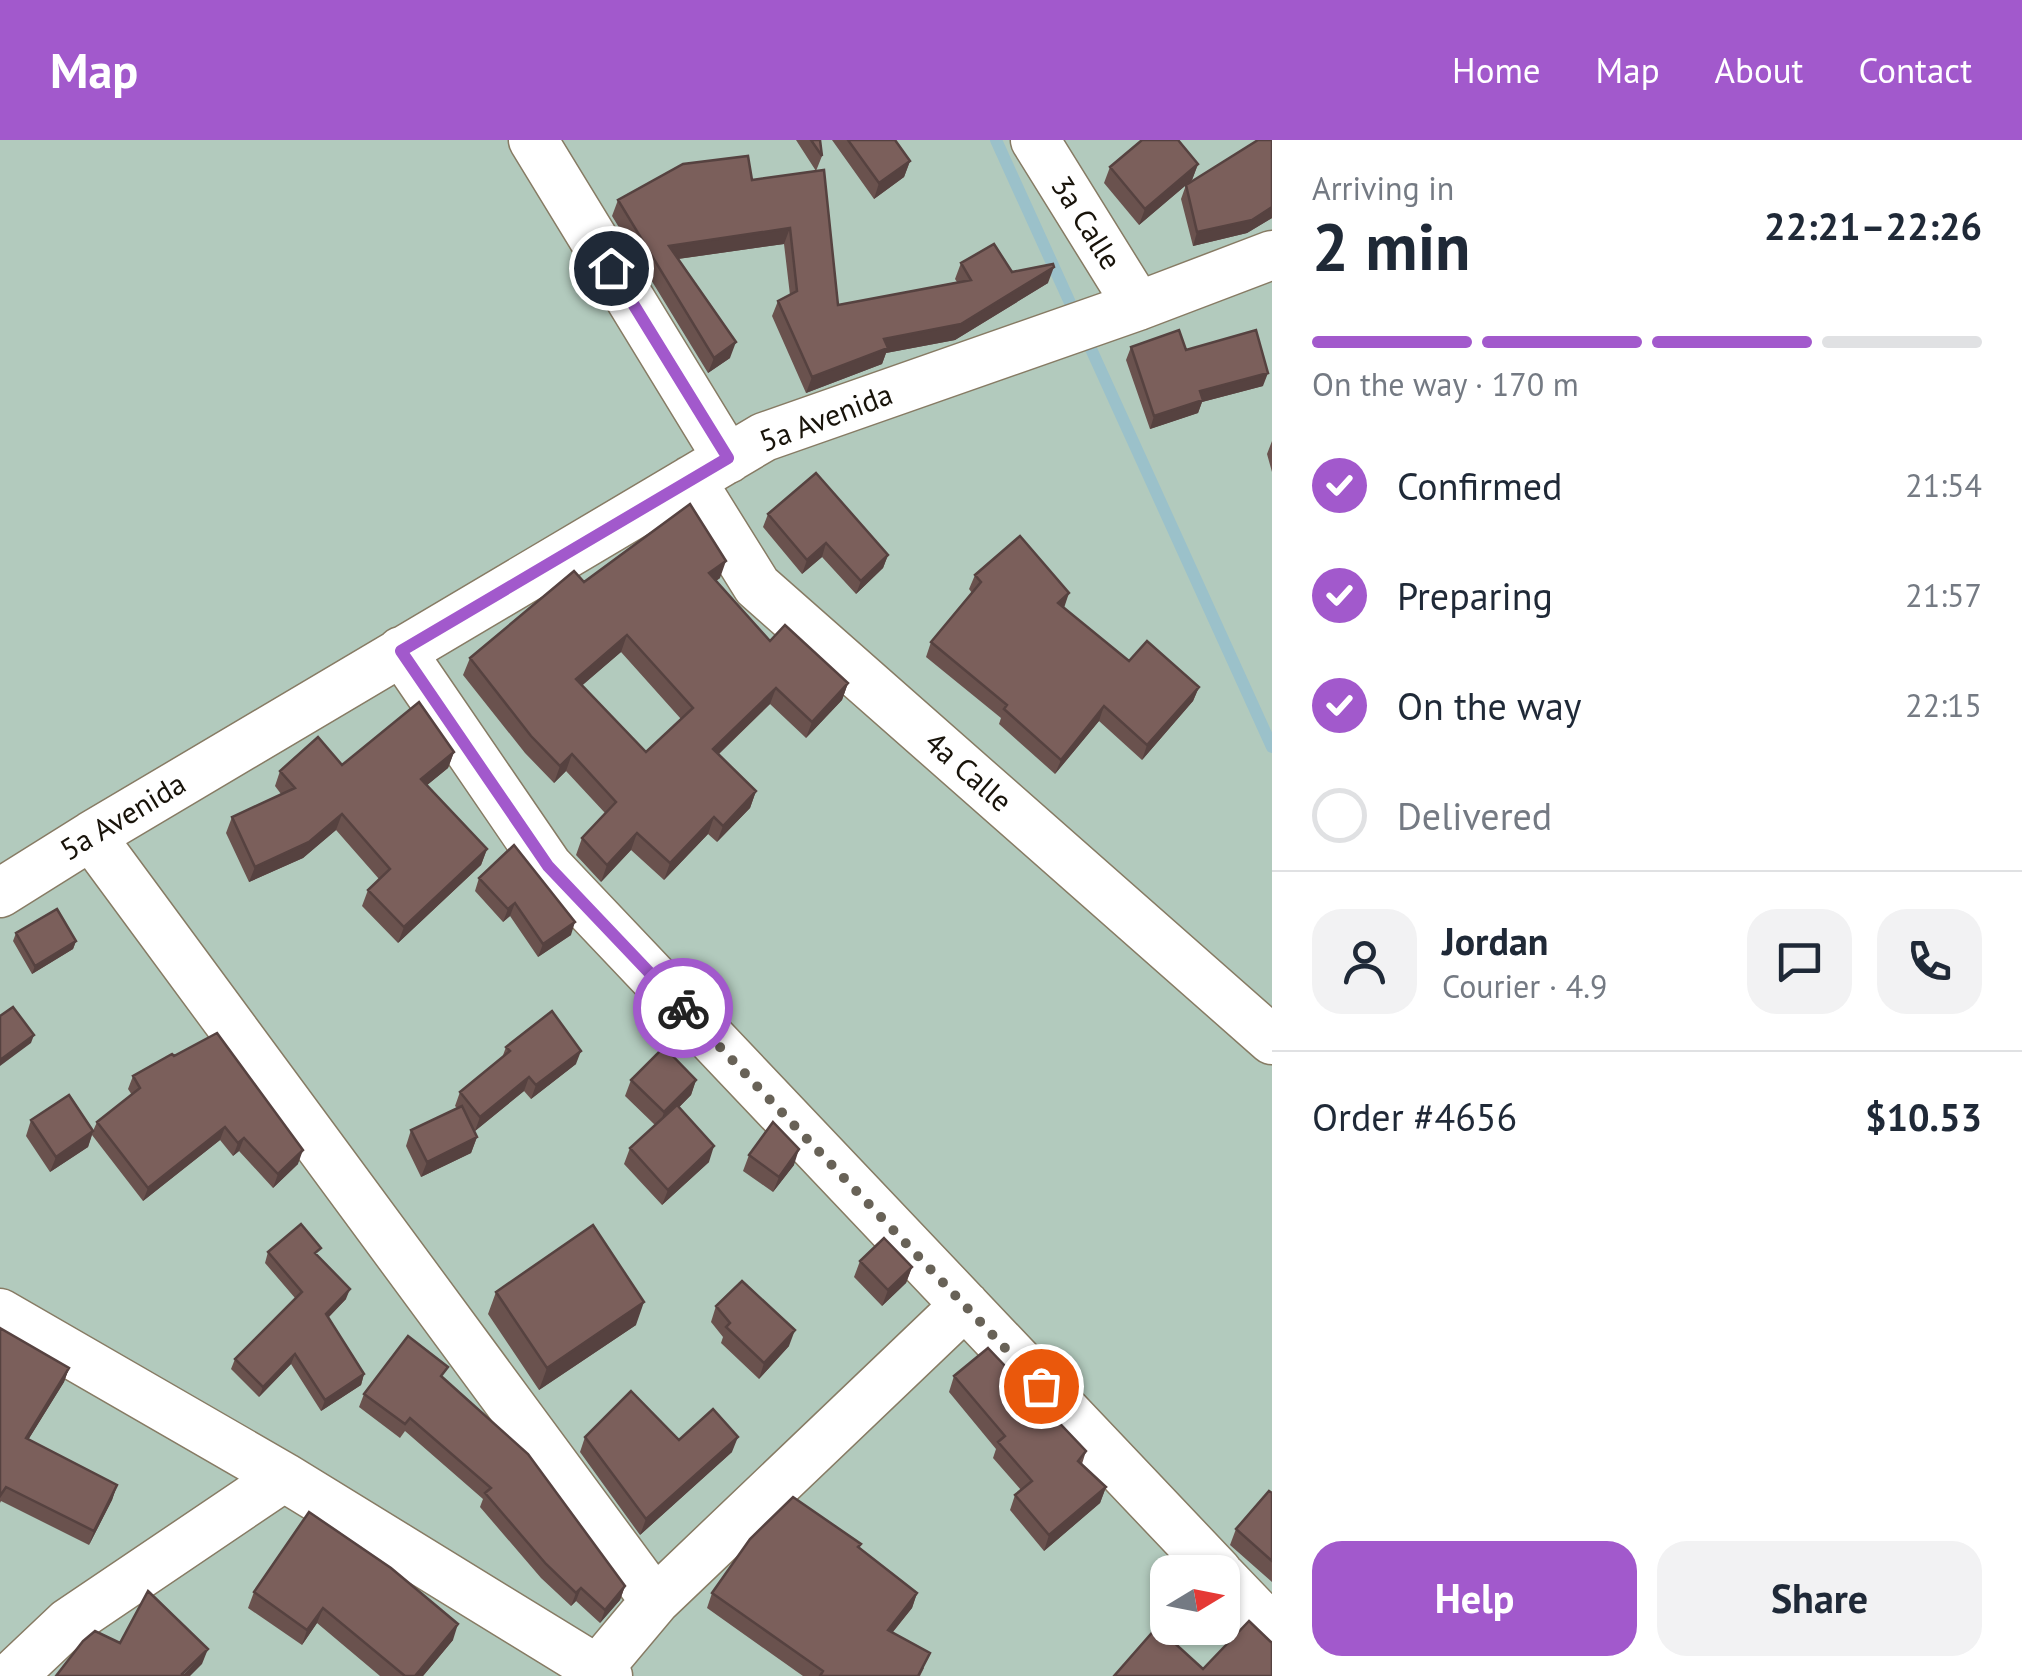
<!DOCTYPE html>
<html lang="en">
<head>
<meta charset="utf-8">
<style>
  body { margin:0; font-family:"PT Sans",sans-serif; background:#f2f2f3; color:#1f2937; height:100vh; display:flex; flex-direction:column; font-size:38px; white-space:nowrap }
  * { box-sizing:border-box; margin:0 }
  p { font-size:32px; color:#747a83 }
  .icon { flex:none; width:55px; height:55px; fill:none; stroke:currentColor; stroke-width:2; stroke-linecap:round; stroke-linejoin:round }
  .map { position:relative; flex:1; overflow:hidden }
  .sheet { display:flex; flex-direction:column; background:#fff; width:750px }
  .sheet>* { flex:none }
  .needle { width:65px; rotate:80deg }
  .buttons { position:absolute; left:1150px; top:1415px; display:grid; gap:20px }
  .buttons a { display:grid; place-items:center; width:90px; height:90px; border-radius:20px; background:#fff; box-shadow:0 2px 8px #0004; font-size:50px }
  .pin { position:absolute; display:grid; place-items:center; width:85px; height:85px; color:#fff; margin:-42px; border:5px solid #fff; border-radius:50%; box-shadow:0 2px 10px #0007 }
  .courier { position:absolute; display:grid; place-items:center; width:100px; height:100px; margin:-50px; border:8px solid #a259cc; border-radius:50%; background:#fff; color:#222; box-shadow:0 2px 12px #0007 }
  .head em { font-style:normal; font-weight:700 }
  .head div { display:flex; flex-direction:column-reverse }
  .head { display:flex; align-items:center; justify-content:space-between; height:170px; padding:0 40px }
  h1 { font-size:65px; font-weight:700; line-height:75px }
  .bar { display:grid; grid-template-columns:repeat(4,1fr); gap:15px 10px; align-content:center; height:120px; padding:0 40px }
  .bar i { height:12px; border-radius:8px; background:#e0e1e3 }
  .bar .current { background:#a259cc }
  .bar p { grid-column:span 4 }
  .line { display:flex; align-items:center; gap:25px; padding:0 40px; border-top:2px solid #e0e1e3 }
  .line div { flex:1 }
  .round { display:grid; place-items:center; flex:none; width:105px; height:105px; border-radius:30px; background:#f2f2f3 }
  ol { padding:0 40px; list-style:none }
  li { display:flex; align-items:center; gap:30px; height:110px }
  li p { margin-inline-start:auto }
  li .icon { padding:10px; border-radius:50%; background:#a259cc; color:#fff; stroke-width:4 }
  li:last-child { color:#747a83 }
  li i { width:55px; height:55px; border:5px solid #e0e1e3; border-radius:50% }
  .cta { display:flex; gap:20px; margin-top:auto; padding:20px 40px }
  .cta a { flex:1; height:115px; border-radius:30px; background:#a259cc; color:#fff; font-size:40px; font-weight:700; line-height:115px; text-align:center }
  .cta a+a { background:#f2f2f3; color:#1f2937 }
  header { display:flex; align-items:center; gap:60px; box-sizing:border-box; height:140px; padding:0 50px; background:#a259cc; color:#fff }
  header strong { font-size:48px }
  nav { display:flex; gap:55px; margin-inline-start:auto; font-size:35px }
  main { display:flex; flex:1; min-height:0 }
  .map>svg:first-child { display:block }
</style>
</head>
<body>
<header>
<strong>Map</strong>
<nav><a>Home</a><a>Map</a><a>About</a><a>Contact</a></nav>
</header>
<main>
<div class="map">
<svg width="1272" height="1536" viewBox="0 0 1272 1536">
  <rect width="100%" height="100%" fill="#fef5e6"/>
  <path fill="#b2cabd" fill-rule="evenodd" d="M0,0H1272V1536H0ZM1168,1432H1222V1488H1168Z"/>
  <g fill="none" stroke-linecap="round" stroke-linejoin="round">
    <path stroke="#9bc1ca" stroke-width="12" d="M996,0L1272,607"/>
    <g stroke="#877b64" stroke-width="51">
      <path id="minor" d="M533,0L728,319
        M1035,0L1138,166
        M691,340L757,446L1272,900
        M401,511L548,726L1218,1432
        M91,696L655,1461
        M0,753L91,696L764,297L1138,166L1272,115
        M0,1173L284,1337L608,1536
        M1222,1437L1272,1489
        M598,1529L655,1461L965,1165
        M12,1536L68,1483L284,1337"/>
    </g>
    <use href="#minor" stroke="#fff" stroke-width="48"/>
  </g>
  <path fill="#6a524e" fill-rule="evenodd" d="M796,0H820L822,16L816,31L838,165L957,142L955,139L961,123L1012,132L1048,143L955,200L886,213L882,224L806,253L772,176L778,161L790,155L784,104L678,119L730,218L708,233L612,76L618,60L816,31Z
    M832,0H895L910,21L904,37L874,59Z
    M1272,0V78L1247,93L1193,106L1181,59L1186,45Z
    M1198,24L1192,40L1139,85L1104,43L1110,27Z
    M1131,207L1186,210L1263,246L1202,262L1198,273L1150,289L1126,220Z
    M1272,301V332L1267,314Z
    M768,374L888,415L883,428L856,454L822,417L802,434L763,387Z
    M975,435L1064,468L1129,521L1199,547L1193,561L1142,620L1099,581L1055,634L999,584L1001,578L926,517L931,502L972,453L969,449Z
    M720,438L716,441L770,501L848,543L842,560L806,598L770,564L719,614L756,651L750,668L717,702L708,694L664,740L631,710L601,742L576,715L582,698L605,673L566,631L554,643L525,613L463,535L470,518L584,442ZM621,512L681,579L646,612L582,545Z
    M454,612L448,628L427,645L487,709L481,725L398,803L362,766L368,750L379,739L336,690L303,718L249,742L226,693L232,677L281,654L275,646L280,631Z
    M479,738L571,795L538,817L510,776L503,782L475,751Z
    M16,793L76,801L73,809L32,834L13,801Z
    M506,907L576,924L531,959L524,951L475,991L472,987L477,997L471,1013L421,1037L406,1006L411,990L457,968L455,966L460,952L502,918Z
    M133,936L298,1024L273,1048L239,1011L233,1016L220,1000L143,1061L92,995L88,1007L50,1032L26,996L31,980L93,991L97,982L132,955L128,949Z
    M631,940H696L691,955L679,967L709,1022L662,1065L624,1024L630,1008L655,985L625,956Z
    M749,1015L794,1025L773,1052L743,1031Z
    M268,1112L318,1116L346,1159L328,1178L364,1234L361,1245L321,1271L291,1224L259,1257L231,1229L235,1219L295,1158L265,1123Z
    M860,1121L912,1127L906,1143L882,1166L854,1137Z
    M496,1152L636,1185L539,1250L488,1174Z
    M716,1166L789,1206L759,1239L721,1203L723,1197L711,1182Z
    M0,1188L69,1228L64,1242L28,1300L117,1345L112,1360L89,1405L1,1361L0,1363Z
    M954,1236L1086,1311L1082,1324L1106,1347L1100,1363L1044,1411L1010,1370L1015,1355L1021,1350L993,1318L996,1309L949,1252Z
    M444,1239L625,1446L620,1460L600,1483L576,1461L571,1466L541,1438L480,1367L483,1359L405,1291L400,1298L359,1267L364,1254Z
    M585,1297L679,1300L732,1312L640,1395L580,1312Z
    M1272,1353V1442L1230,1405L1236,1389Z
    M861,1404L859,1408L917,1453L912,1468L893,1492L924,1528L920,1536H803L707,1468L712,1453Z
    M254,1452L453,1500L423,1536H380L317,1483L302,1505L248,1468Z"/>
  <path fill="#564240" d="M910,21L904,37L874,59L879,43Z
    M1198,24L1192,40L1139,85L1145,69Z
    M1272,67V78L1247,93L1193,106L1197,92Z
    M790,88L784,104L663,121L669,106Z
    M1054,127L1048,143L955,200L886,213L882,224L806,253L812,237L884,199Z
    M736,202L730,218L708,233L714,218Z
    M1268,233L1263,246L1202,262L1198,273L1150,289L1154,276L1200,251Z
    M826,403L822,417L802,434L807,420Z
    M888,415L883,428L856,454L861,441Z
    M726,421L720,438L703,450L709,433Z
    M1069,453L1064,468L1058,463Z
    M627,495L621,512L570,556L576,539Z
    M848,543L842,560L806,598L812,582Z
    M1199,547L1193,561L1142,620L1147,605Z
    M776,548L770,564L707,625L713,609Z
    M1104,566L1099,581L1055,634L1061,620Z
    M454,612L448,628L415,655L421,639Z
    M572,614L566,631L554,643L560,626Z
    M756,651L750,668L717,702L723,686Z
    M342,674L336,690L303,718L249,742L255,727Z
    M714,677L708,694L664,740L670,723Z
    M637,693L631,710L601,742L607,725Z
    M487,709L481,725L398,803L404,787Z
    M515,763L510,776L503,782L508,769Z
    M575,782L571,795L538,817L543,804Z
    M76,801L73,809L32,834L35,826Z
    M34,895L31,903L0,926V920Z
    M581,911L576,924L531,959L536,945Z
    M529,937L524,951L475,991L480,977Z
    M696,940L691,955L659,988L664,972Z
    M225,987L220,1000L143,1061L148,1048Z
    M93,991L88,1007L50,1032L56,1017Z
    M477,997L471,1013L421,1037L427,1022Z
    M244,998L239,1011L233,1016L238,1003Z
    M714,1006L709,1022L662,1065L668,1050Z
    M799,1009L794,1025L773,1052L779,1037Z
    M303,1010L298,1024L273,1048L278,1034Z
    M912,1127L906,1143L882,1166L888,1150Z
    M350,1149L346,1159L322,1184L326,1174Z
    M644,1162L636,1185L539,1250L547,1228Z
    M795,1190L789,1206L759,1239L764,1223Z
    M295,1214L291,1224L259,1257L263,1247Z
    M69,1228L64,1242L20,1313L26,1298Z
    M364,1234L361,1245L321,1271L325,1260Z
    M738,1297L732,1312L640,1395L646,1379Z
    M117,1345L112,1360L89,1405L94,1391Z
    M1106,1347L1100,1363L1044,1411L1049,1395Z
    M625,1446L620,1460L600,1483L605,1470Z
    M581,1448L576,1461L571,1466L576,1453Z
    M917,1453L912,1468L882,1505L888,1490Z
    M323,1468L317,1483L302,1505L307,1490Z
    M458,1484L453,1500L423,1536H415Z
    M208,1509L202,1524L190,1536H182Z"/>
  <path fill="#7b5f5b" stroke="#564240" stroke-width="2.5" fill-rule="evenodd" d="M811,0H820L822,16Z
    M848,0H895L910,21L879,43Z
    M1142,0H1178L1198,24L1145,69L1110,27Z
    M1258,0H1272V67L1252,80L1197,92L1186,45Z
    M748,16L752,40L824,30L838,165L971,140L961,123L994,104L1012,132L1053,124L1054,127L961,184L884,199L888,208L812,237L778,161L797,151L790,88L669,106L736,202L714,218L618,60L683,24Z
    M1179,190L1186,210L1256,190L1268,233L1200,251L1203,260L1154,276L1131,207Z
    M816,333L888,415L861,441L826,403L807,420L768,374Z
    M690,364L726,421L709,433L770,501L785,485L848,543L812,582L776,548L713,609L756,651L723,686L714,677L670,723L637,693L607,725L582,698L616,662L572,614L560,626L531,596L470,518L574,431L584,442ZM627,495L693,568L646,612L576,539Z
    M1020,396L1069,453L1058,463L1129,521L1147,501L1199,547L1147,605L1104,566L1061,620L1004,569L1007,565L931,502L981,442L975,435Z
    M419,562L454,612L421,639L487,709L404,787L368,750L390,729L342,674L309,702L255,727L232,677L295,648L280,631L318,597L342,625Z
    M514,705L575,782L543,804L515,763L508,769L479,738Z
    M57,769L76,801L35,826L16,793Z
    M13,867L34,895L0,920V876Z
    M552,871L581,911L536,945L529,937L480,977L460,952L510,911L506,907Z
    M217,893L303,1010L278,1034L244,998L238,1003L225,987L148,1048L97,982L140,948L133,936L172,914L174,916Z
    M664,907L696,940L664,972L631,940Z
    M69,955L93,991L56,1017L31,980Z
    M677,965L714,1006L668,1050L630,1008Z
    M462,966L477,997L427,1022L411,990Z
    M773,982L799,1009L779,1037L749,1015Z
    M301,1084L321,1108L315,1113L350,1149L326,1174L364,1234L325,1260L295,1214L263,1247L235,1219L302,1152L268,1112Z
    M593,1085L644,1162L547,1228L496,1152Z
    M884,1098L912,1127L888,1150L860,1121Z
    M742,1141L795,1190L764,1223L726,1187L730,1183L716,1166Z
    M0,1188L69,1228L26,1298L117,1345L94,1391L6,1347L0,1356Z
    M408,1196L448,1227L441,1236L528,1314L625,1446L605,1470L581,1448L576,1453L546,1424L485,1353L491,1348L410,1278L405,1284L364,1254Z
    M988,1208L1086,1311L1078,1321L1106,1347L1049,1395L1015,1355L1032,1341L998,1302L1005,1296L954,1236Z
    M631,1251L679,1300L713,1269L738,1297L646,1379L585,1297Z
    M1269,1351L1272,1353V1421L1236,1389Z
    M793,1357L861,1404L858,1407L917,1453L888,1490L930,1513L918,1536H820L823,1531L712,1453L750,1399Z
    M309,1372L391,1428L458,1484L415,1536H405L323,1468L307,1490L254,1452Z
    M148,1451L208,1509L182,1534L184,1536H56L83,1501L95,1491L120,1503Z
    M1249,1481L1272,1503V1536H1114L1157,1487L1203,1529Z"/>
  <g fill="none" stroke-linecap="round" stroke-linejoin="round">
    <path stroke="#686257" stroke-width="10" stroke-dasharray="0 18" d="M683,868L1041,1246"/>
    <path stroke="#a259cc" stroke-width="12" d="M611,128L728,318L401,511L548,726L683,868"/>
  </g>
  <g text-anchor="middle" stroke-width="8" stroke-linejoin="round" paint-order="stroke">
    <g font-size="30" fill="#18130a" stroke="#fff">
      <text transform="translate(1086 83) rotate(58)" y="10">3a Calle</text>
      <text transform="translate(826 278) rotate(-21)" y="10">5a Avenida</text>
      <text transform="translate(968 632) rotate(41)" y="10">4a Calle</text>
      <text transform="translate(123 677) rotate(-31)" y="10">5a Avenida</text>
    </g>
  </g>
</svg>
<div class="buttons">
<a><svg class="needle" viewBox="-14 -14 28 28"><path d="M0-13l5 13h-10z" fill="#e53935"/><path d="M0 13l5-13h-10z" fill="#747a83"/></svg></a>
</div>
<div class="pin" style="left:1041px;top:1246px;background:#ea580c"><svg class="icon" aria-label="bag" viewBox="0 0 24 24"><path d="M5 8h14l-1 12H6zM9 8a3 3 0 0 1 6 0"/></svg></div>
<div class="pin" style="left:611px;top:128px;background:#1f2937"><svg class="icon" aria-label="home" viewBox="0 0 24 24"><path d="M3 11l9-7 9 7M6 9v11h12V9"/></svg></div>
<div class="courier" style="left:683px;top:868px"><svg class="icon" aria-label="bike" viewBox="0 0 24 24"><circle cx="6" cy="16" r="4"/><circle cx="18" cy="16" r="4"/><path d="M6 16l4-8h5l3 8M10 8l3 8H6M13 5h3"/></svg></div>
</div>
<section class="sheet">
<div class="head"><div><h1>2 min</h1><p>Arriving in</p></div><em>22:21–22:26</em></div>
<div class="bar"><i class="current"></i><i class="current"></i><i class="current"></i><i></i><p>On the way · 170 m</p></div>
<ol>
<li><svg class="icon" aria-label="check" viewBox="0 0 24 24"><path d="M5 12l5 5 9-10"/></svg>Confirmed<p>21:54</p></li>
<li><svg class="icon" aria-label="check" viewBox="0 0 24 24"><path d="M5 12l5 5 9-10"/></svg>Preparing<p>21:57</p></li>
<li><svg class="icon" aria-label="check" viewBox="0 0 24 24"><path d="M5 12l5 5 9-10"/></svg>On the way<p>22:15</p></li>
<li><i></i>Delivered</li>
</ol>
<div class="line" style="height:180px"><a class="round"><svg class="icon" aria-label="person" viewBox="0 0 24 24"><circle cx="12" cy="8" r="4"/><path d="M4 21q1-7 8-7t8 7"/></svg></a><div><b>Jordan</b><p>Courier · 4.9</p></div><a class="round"><svg class="icon" aria-label="chat" viewBox="0 0 24 24"><path d="M4 5h16v11H9l-5 4z"/></svg></a><a class="round"><svg class="icon" aria-label="phone" viewBox="0 0 24 24"><path d="M5 4h4l2 5-3 2q2 4 5 5l2-3 5 2v4C11 20 4 13 5 4z"/></svg></a></div>
<div class="line" style="height:130px"><div>Order #4656</div><b>$10.53</b></div>
<div class="cta"><a>Help</a><a>Share</a></div>
</section>
</main>
</body>
</html>
